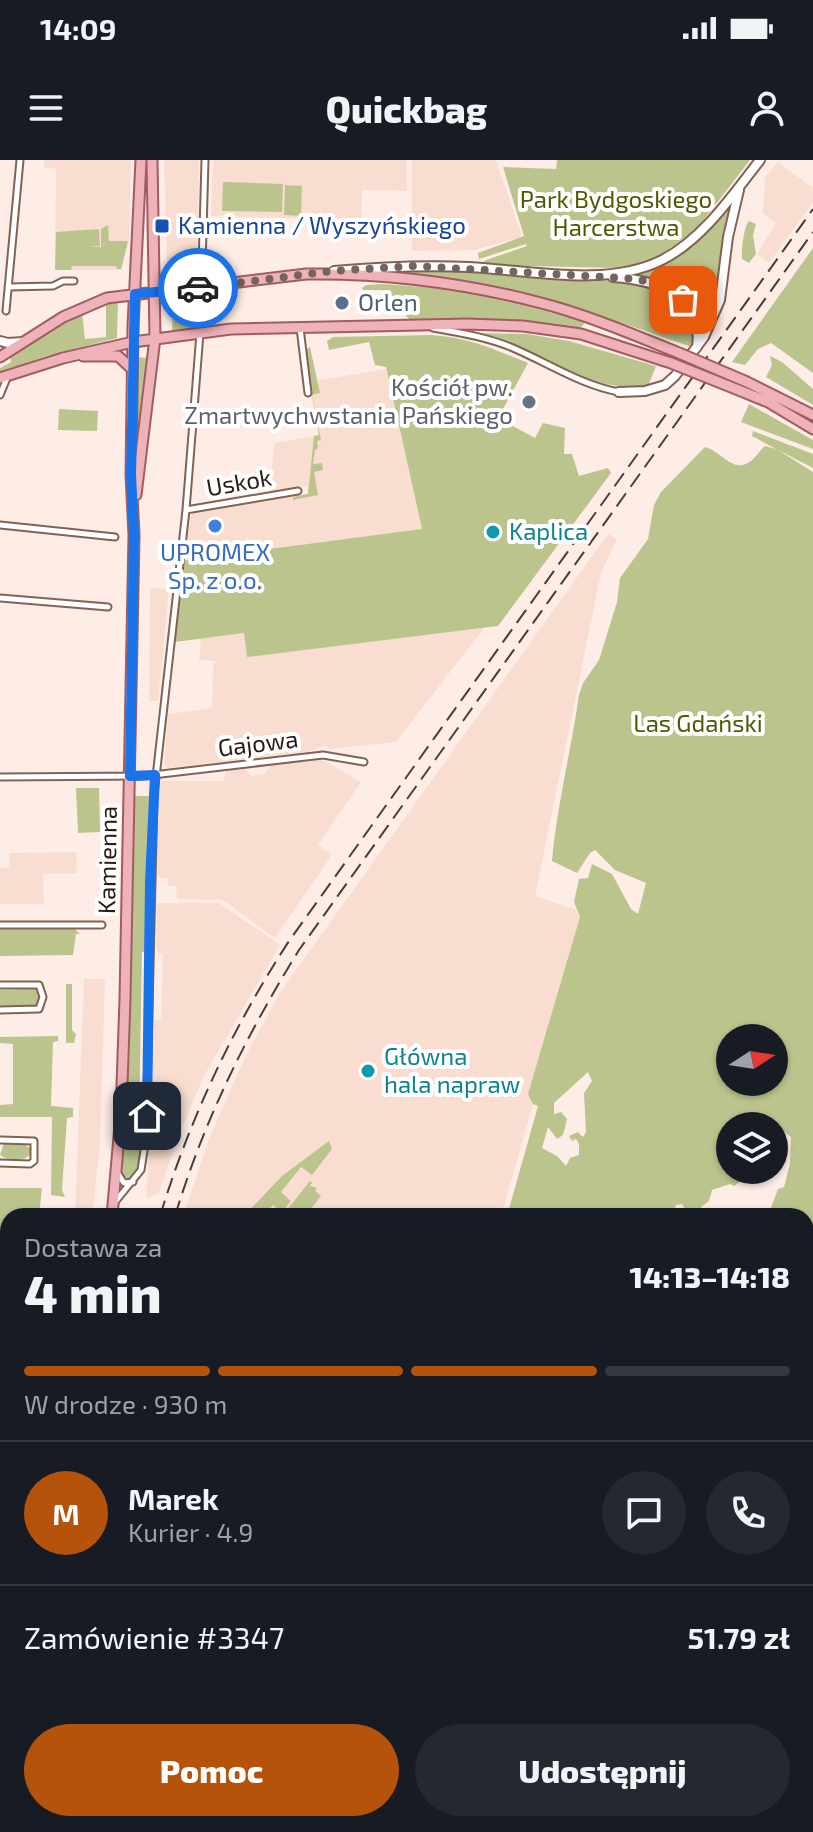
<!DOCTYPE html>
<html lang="pl">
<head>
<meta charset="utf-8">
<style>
  body { margin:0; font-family:"Exo 2",sans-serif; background:#242831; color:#f1f3f6; height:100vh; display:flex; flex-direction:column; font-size:30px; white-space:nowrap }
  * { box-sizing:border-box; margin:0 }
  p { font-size:26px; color:#9ea1a6 }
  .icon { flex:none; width:44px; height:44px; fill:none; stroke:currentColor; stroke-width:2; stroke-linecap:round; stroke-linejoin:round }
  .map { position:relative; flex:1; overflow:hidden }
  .sheet { position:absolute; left:0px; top:1048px; width:814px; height:624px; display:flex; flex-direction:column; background:#171b24; border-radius:24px 24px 0 0; box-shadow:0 2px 6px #0004 }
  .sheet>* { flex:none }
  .needle { width:52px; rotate:78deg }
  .tools { position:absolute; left:716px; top:864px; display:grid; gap:16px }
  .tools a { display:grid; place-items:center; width:72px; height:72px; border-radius:50%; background:#171b24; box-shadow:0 2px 6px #0004; font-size:40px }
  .pin { position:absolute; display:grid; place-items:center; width:68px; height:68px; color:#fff; margin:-34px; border-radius:16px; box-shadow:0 4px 12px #0006 }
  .courier { position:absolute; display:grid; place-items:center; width:80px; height:80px; margin:-40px; border:6px solid #1a73e8; border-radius:50%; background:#fff; color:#222; box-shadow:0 2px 10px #0007 }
  .head em { font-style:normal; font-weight:800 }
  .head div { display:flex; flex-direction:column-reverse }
  .head { display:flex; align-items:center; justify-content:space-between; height:136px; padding:0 24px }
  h1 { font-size:52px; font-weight:800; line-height:60px }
  .bar { display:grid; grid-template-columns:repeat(4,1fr); gap:12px 8px; align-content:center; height:96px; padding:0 24px }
  .bar i { height:10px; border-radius:6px; background:#363941 }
  .bar .on { background:#b45309 }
  .bar p { grid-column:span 4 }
  .line { display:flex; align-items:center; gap:20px; padding:0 24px; border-top:2px solid #363941 }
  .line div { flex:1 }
  .round { display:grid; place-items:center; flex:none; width:84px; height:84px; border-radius:42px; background:#242831 }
  .primary-button { display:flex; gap:16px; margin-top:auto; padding:16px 24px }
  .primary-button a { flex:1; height:92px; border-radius:48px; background:#b45309; color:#fff; font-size:32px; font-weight:800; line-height:92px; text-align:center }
  .primary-button a+a { background:#242831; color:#f1f3f6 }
  .status { display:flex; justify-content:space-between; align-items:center; height:56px; padding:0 40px; background:#171b24; direction:ltr }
  .status svg { height:22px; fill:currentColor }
  header { display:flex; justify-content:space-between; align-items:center; height:104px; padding:0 24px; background:#171b24; font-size:36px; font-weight:800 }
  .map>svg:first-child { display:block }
</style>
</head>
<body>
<div class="status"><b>14:09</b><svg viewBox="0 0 49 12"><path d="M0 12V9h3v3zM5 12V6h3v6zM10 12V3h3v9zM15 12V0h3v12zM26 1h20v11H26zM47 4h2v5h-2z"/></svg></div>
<header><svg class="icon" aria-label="menu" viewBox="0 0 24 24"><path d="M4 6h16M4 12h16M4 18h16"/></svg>Quickbag<svg class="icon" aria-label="person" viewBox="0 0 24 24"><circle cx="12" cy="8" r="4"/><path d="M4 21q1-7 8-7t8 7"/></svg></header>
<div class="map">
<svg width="813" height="1672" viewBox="0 0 813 1672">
  <rect width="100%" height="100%" fill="#fdede6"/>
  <path fill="#f9ddd1" d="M44,0H131L129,81L122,110H55L56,9L44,7Z
    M164,0H199L197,108H167Z
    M213,0H407V31L362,30L361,60L211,56Z
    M412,0H496L522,77L474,90L412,91Z
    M778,2L813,28V42L769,103L757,94L776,63L763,53L765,17Z
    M386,209L422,370L185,399L190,358L195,351L307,334L308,326L270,331L274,283L319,275L309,222Z
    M608,374L617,379L601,413L535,736L576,750L580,757L529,934L533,944L501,1056H183L211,974L246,895L281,831Z
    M150,428L169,429L158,541H149Z
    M484,468L396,582L329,589L326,586L319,587L311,591L168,608L164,605L168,554L212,548L213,506L216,501L199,500L201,478L245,473L247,496Z
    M323,600L361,622L318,685L332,695L275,778L223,740L177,739L176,726H168V718H160L156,714L159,626L162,621H224L226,611L244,608L251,616L265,614L272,604Z
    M76,692L77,713L43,714L44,744H0V708L9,707V693Z
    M157,743H219L280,785L204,916L181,970L158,1034L146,1038L151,963L152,861L161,860L163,793H158L156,786Z
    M84,819H105L100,985L92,1056H75Z
    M0,1448H8V1567H0Z
    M253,1664L257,1672H199L198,1665Z
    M335,1664H515L516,1672H354L335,1670Z"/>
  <path fill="#bcc48e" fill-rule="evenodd" d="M557,0H750L696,70L652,101L618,108L480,105L486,100L527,86L526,84L479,99L478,93L524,76L503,7L556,9Z
    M223,22L283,24L282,52L222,51Z
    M285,25L302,26L301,56L284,55Z
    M734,38C726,85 722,133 700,176C689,132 680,124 635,116C685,98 701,78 734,38Z
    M749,61L756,64L753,75L756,94L749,103L742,99C741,91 744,66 749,61Z
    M108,65L109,81H128L121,109H117L116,106H72L71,110H55L56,72L99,69L100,86L89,87H101V69Z
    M813,88V213L771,183L758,189L745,205L732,202Z
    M430,110L639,122C675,133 695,145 692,187L581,149L506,131L370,113Z
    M384,124L463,130L584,161V164L578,170C520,160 467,163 410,160L394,143L396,141L392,136L390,138L382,130H363L362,128L366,125Z
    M206,132V166L172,172L173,136Z
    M118,140L117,178L43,197L0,214V208L11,202L10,196L82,152L85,179L106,177V143Z
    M477,173L527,174L569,181L656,206L648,226C599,236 526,189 477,173Z
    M431,175C467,177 496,190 528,203L498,258L535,278L543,263L565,268L564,294H572L579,316L608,308L611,313L498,466L247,497L244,473L175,482L184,400L422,369L386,207L375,205L369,182L329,190L327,181L333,177Z
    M310,187L320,233L312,235L321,280L317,281L318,289L315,290L313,304L322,303L323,310L314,312L318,335L293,340V337L308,334L314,276L319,275L304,191Z
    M770,196L782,202L813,229V245L766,217L772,205Z
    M136,197L148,198L137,285L136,325L134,278Z
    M749,244L813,280V289L741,262Z
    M59,249L98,251L97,271L58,270Z
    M753,271L813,294V308L778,290L813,312V1672H516L515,1664H806V1056H768L778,1029L784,1027L790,1003L791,977L779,968L777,970L779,973L774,976V966H730V1010H757L734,1026L730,1024L712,1030L709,1041L701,1047L703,1052L700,1056L688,1054L682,1044L676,1045L671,1056H507L538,946L533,944L528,934L580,757L574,742L579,719L588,718L592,704L612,714L631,749L638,754L646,723L615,710L595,690L590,693L577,713L552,701C557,645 571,591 579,535L583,523L599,500L617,442L620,418L648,379L654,345L661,332L705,287C722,291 734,316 752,300C757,296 760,290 765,286L776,289L752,276ZM730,878H774V922H730ZM588,912L592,921L584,933L586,972L583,977L578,972L569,976L572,981L576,979L579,984V995L570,998L566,1006L557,996L542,988L548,967L557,979L563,975L567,959L561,952L554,954V943Z
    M76,628H99L100,672L78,673Z
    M135,636H150L147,791L142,792L139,964H144L138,1009L128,1019L122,1013L129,903Z
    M0,767L74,768L80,774H76L73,795L0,796Z
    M66,824H72V870L76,874L74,883H66Z
    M38,829V845L0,846V830Z
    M58,876V881L53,882L51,946L73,948V957L67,958L62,1030L65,1037L51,1035L52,957H0V945L13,944V884L0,883V877Z
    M329,981L332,989L312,1015L301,1007L281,1032L291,1041L282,1052L273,1045L262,1056H244L282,1016Z
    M4,983L24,984L32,990L31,994C24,1002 8,1001 0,995Z
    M310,1021L312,1023L310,1026L317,1028L315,1031L321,1036L305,1056H282Z
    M0,1028H42L39,1056H8V1085H0Z
    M0,1577H8V1636L0,1637Z"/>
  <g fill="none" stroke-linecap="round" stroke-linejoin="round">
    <g stroke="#836253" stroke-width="9">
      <path id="street" d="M205,0L202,107L203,115L216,124
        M8,127L53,126L63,121H74
        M6,151L20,0
        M300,168L308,233
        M433,168C461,173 487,177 513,188C548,203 581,225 619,232
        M0,235L7,218
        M186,350L298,331
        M0,365L115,377
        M0,438L108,447
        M0,617L144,616L323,595L364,602
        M0,765H102
        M0,825H39L43,837L39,849L0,850
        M0,980L34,981V1001L30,1004L0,1003
        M117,1012L124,1023L133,1022
        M115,1042L141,1010L146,978L154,635L186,350L200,173
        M0,1091H8
        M0,1137H8
        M0,1160L8,1161
        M0,1205L8,1200
        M0,1213L8,1218
        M0,1254H8
        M0,1300L8,1302
        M0,1443H8
        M0,1574H8
        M320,1664L327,1672"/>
    </g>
    <g stroke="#836253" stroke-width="12">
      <path id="secondary" d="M334,111C379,107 423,105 469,107C529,110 606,128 662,100C703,79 732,36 760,0
        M613,117C655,120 704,134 697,187
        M0,181L8,183L23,182
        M619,232L645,231L665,225L675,216L704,177L720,140L728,77L739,30
        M0,1645L8,1644
        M0,1653H8
        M54,1664L61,1672
        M192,1672V1664"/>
    </g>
    <g stroke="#a15c60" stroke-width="13">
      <path id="primary" d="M83,196H118L131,208
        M0,197L63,157L107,138L306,114C385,113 465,123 541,143C588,155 634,175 679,193
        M0,218L63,198L133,182L231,169L467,164L523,166L581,174L671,203
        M747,222L813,255
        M741,231L768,242L813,269
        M136,335L155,178L152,0
        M112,1056L121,954L125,839L134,375L131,315L133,166L141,0
        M67,1672L68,1664
        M80,1672V1664"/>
    </g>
    <use href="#street" stroke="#fff" stroke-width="5"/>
    <use href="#secondary" stroke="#fff" stroke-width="8"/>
    <use href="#primary" stroke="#eeb2b8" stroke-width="9"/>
    <path stroke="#4b3d36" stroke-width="2" stroke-dasharray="16 8" stroke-linecap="butt" d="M160,1056C190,958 233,867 289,781L813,49
      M175,1056C204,960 247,874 299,790L813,72
      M107,1672V1664
      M122,1672V1664"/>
    <g stroke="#a15c60" stroke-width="13" stroke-linecap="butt">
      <path id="primary-bridge" d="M679,193L747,222
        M671,203L741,231"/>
    </g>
    <use href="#primary-bridge" stroke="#eeb2b8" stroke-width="9"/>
  </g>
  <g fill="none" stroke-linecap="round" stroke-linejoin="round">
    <path stroke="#73655e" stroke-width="8" stroke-dasharray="0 14.4" d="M198,128L332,111L414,106L638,119L659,126L683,140"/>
    <path stroke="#1a73e8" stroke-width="10" d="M147,956L150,723L155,615L130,616L134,375L131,315L135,134L198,128"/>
  </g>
  <rect fill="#1a4fb4" stroke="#fff" stroke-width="3" x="154" y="58" width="16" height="16" rx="4"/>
  <circle fill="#5c6f8a" stroke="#fff" stroke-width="3" cx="342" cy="143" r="8"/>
  <circle fill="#6b7280" stroke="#fff" stroke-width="3" cx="529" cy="242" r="8"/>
  <circle fill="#3f7fe0" stroke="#fff" stroke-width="3" cx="215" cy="366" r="8"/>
  <g fill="#0f9aa8" stroke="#fff" stroke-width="3">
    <circle cx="493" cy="372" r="8"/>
    <circle cx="368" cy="911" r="8"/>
  </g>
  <g text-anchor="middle" stroke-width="8" stroke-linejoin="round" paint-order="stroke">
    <g font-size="24" fill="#515800" stroke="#fff">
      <text x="616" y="48">Park Bydgoskiego<tspan x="616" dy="28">Harcerstwa</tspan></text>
      <text x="698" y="572">Las Gdański</text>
    </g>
    <g font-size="24" fill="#164399" stroke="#fff" text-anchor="start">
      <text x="178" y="74">Kamienna / Wyszyńskiego</text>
    </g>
    <g font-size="24" fill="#4e5e75" stroke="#fff" text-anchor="start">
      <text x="358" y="151">Orlen</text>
    </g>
    <g font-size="24" fill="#5b616d" stroke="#fff" text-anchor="end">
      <text x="513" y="236">Kościół pw.<tspan x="513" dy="28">Zmartwychwstania Pańskiego</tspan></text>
    </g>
    <g font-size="24" fill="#291c15" stroke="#fff">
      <text transform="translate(239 323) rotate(-10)" y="8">Uskok</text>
      <text transform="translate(258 584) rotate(-7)" y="8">Gajowa</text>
      <text transform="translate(108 700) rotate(-89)" y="8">Kamienna</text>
    </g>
    <g font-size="24" fill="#0d838f" stroke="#fff" text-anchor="start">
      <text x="509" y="380">Kaplica</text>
      <text x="384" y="905">Główna<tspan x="384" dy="28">hala napraw</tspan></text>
    </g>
    <g font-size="24" fill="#366cbe" stroke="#fff">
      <text x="215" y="401">UPROMEX<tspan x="215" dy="28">Sp. z o.o.</tspan></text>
    </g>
  </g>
</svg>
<div class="tools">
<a><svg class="needle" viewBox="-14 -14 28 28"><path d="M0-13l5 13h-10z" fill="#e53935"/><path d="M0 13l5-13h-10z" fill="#9ea1a6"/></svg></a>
<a><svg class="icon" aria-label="layers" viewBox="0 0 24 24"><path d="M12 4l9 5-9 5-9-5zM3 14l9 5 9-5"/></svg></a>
</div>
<div class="pin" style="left:683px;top:140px;background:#ea580c"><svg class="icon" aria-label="bag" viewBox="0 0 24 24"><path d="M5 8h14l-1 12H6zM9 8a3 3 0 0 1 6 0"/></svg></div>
<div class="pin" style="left:147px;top:956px;background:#1f2937"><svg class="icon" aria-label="home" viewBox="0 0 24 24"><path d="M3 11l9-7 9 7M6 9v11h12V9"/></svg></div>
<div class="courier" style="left:198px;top:128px"><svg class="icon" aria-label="car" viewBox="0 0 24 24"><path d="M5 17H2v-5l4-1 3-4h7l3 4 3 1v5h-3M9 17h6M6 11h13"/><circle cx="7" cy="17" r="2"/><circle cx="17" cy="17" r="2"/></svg></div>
<section class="sheet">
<div class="head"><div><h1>4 min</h1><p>Dostawa za</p></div><em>14:13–14:18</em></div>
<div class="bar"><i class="on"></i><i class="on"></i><i class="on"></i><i></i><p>W drodze · 930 m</p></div>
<div class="line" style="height:144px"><b class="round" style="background:#b45309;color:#fff">M</b><div><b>Marek</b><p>Kurier · 4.9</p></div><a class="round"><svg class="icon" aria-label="chat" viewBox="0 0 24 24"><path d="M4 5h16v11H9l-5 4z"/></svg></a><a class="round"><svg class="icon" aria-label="phone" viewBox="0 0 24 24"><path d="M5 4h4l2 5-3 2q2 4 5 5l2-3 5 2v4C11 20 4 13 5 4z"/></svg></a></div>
<div class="line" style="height:104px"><div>Zamówienie #3347</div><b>51.79 zł</b></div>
<div class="primary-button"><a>Pomoc</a><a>Udostępnij</a></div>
</section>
</div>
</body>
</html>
